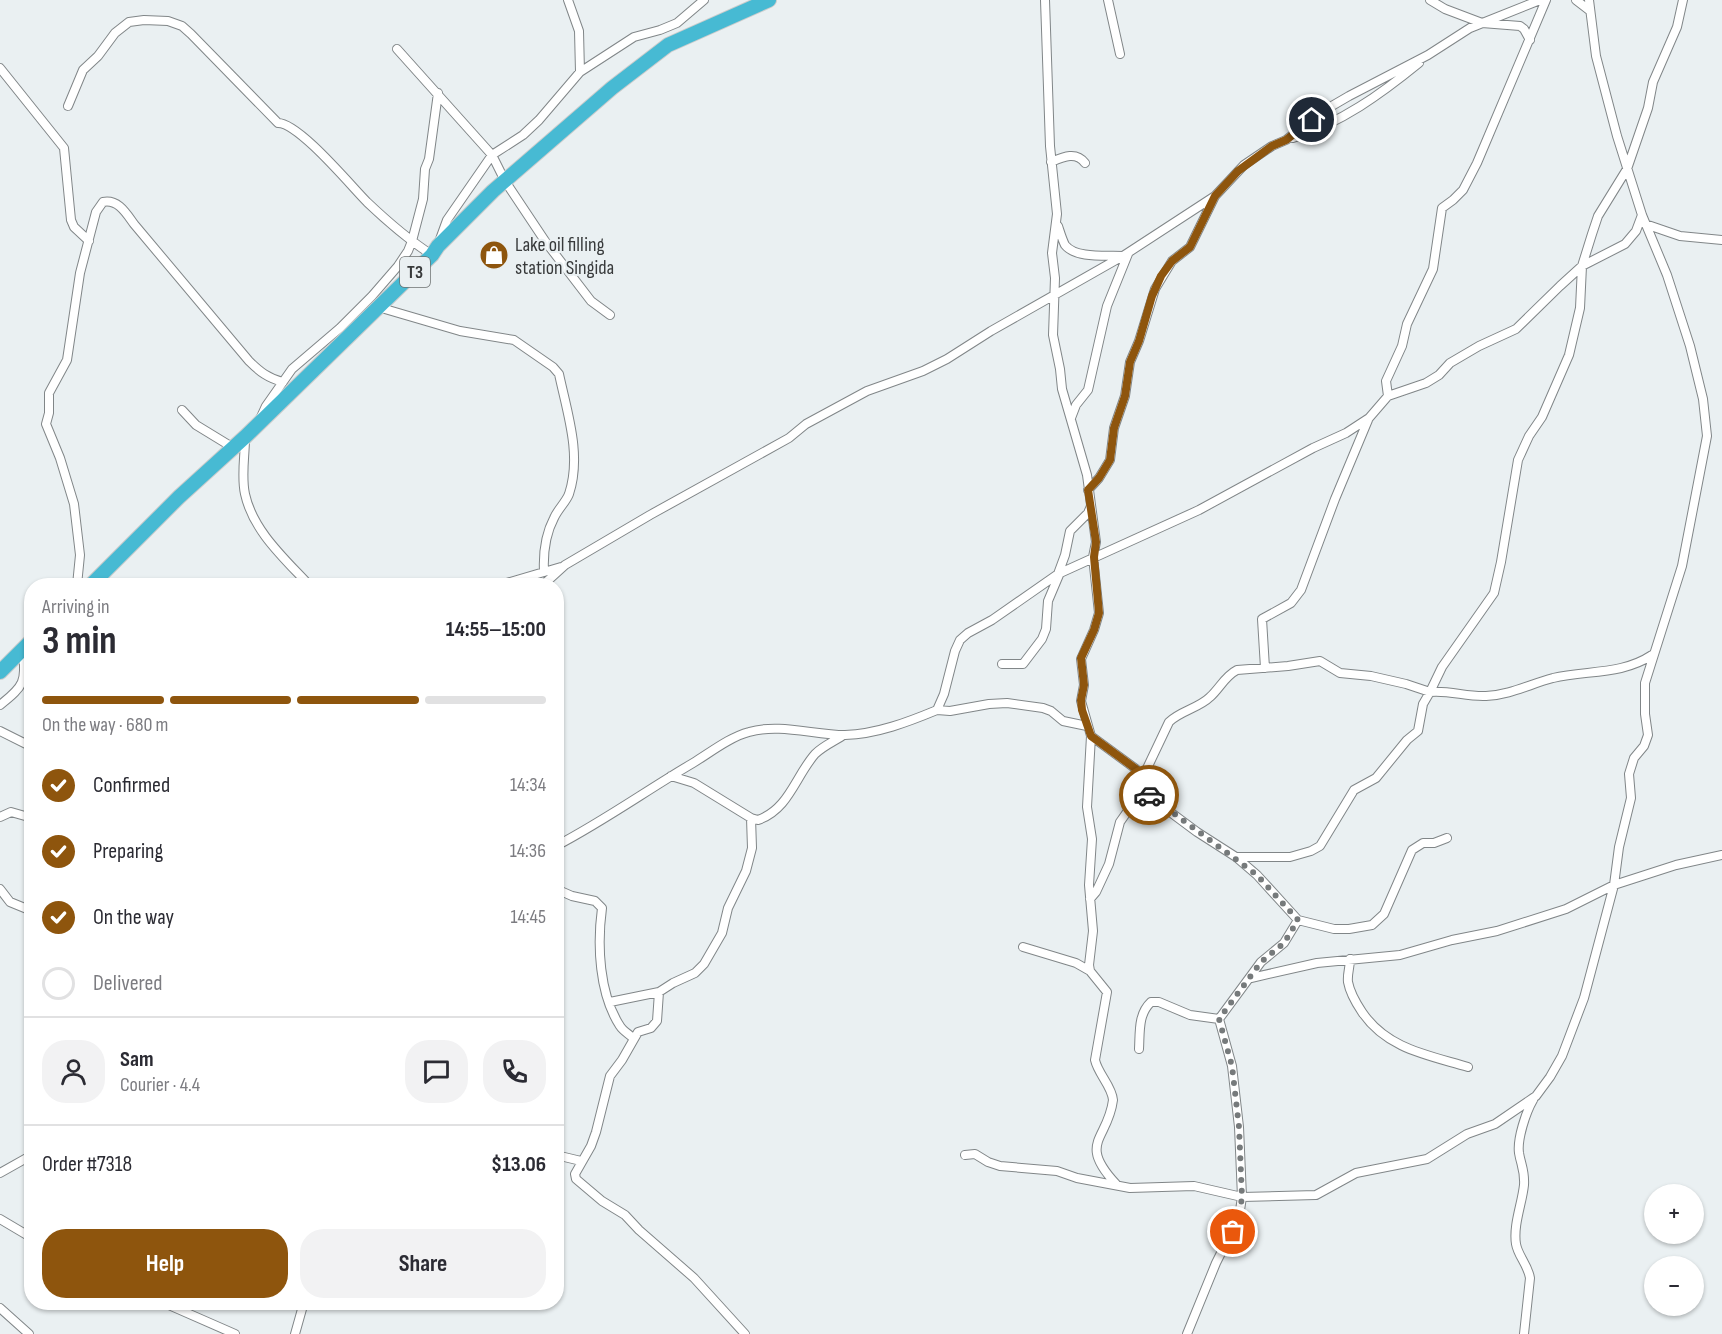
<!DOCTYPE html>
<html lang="en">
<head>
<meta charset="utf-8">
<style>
  body { margin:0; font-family:"Sofia Sans Condensed",sans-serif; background:#f2f2f3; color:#2b2b33; height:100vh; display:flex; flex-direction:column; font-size:22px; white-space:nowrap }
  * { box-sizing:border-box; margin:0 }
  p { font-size:20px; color:#7c7c81 }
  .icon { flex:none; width:33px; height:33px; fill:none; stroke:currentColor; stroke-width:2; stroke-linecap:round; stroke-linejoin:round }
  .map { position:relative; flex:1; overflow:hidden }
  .drawer { position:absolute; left:24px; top:578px; width:540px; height:732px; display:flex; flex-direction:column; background:#fff; border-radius:24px; box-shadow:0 2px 4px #0004 }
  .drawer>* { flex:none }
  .buttons { position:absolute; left:1644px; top:1184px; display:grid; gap:12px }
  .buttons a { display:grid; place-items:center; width:60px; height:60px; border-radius:50%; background:#fff; box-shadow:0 2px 4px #0004; font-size:30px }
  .pin { position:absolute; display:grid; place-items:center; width:51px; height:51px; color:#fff; margin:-26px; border:3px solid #fff; border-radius:50%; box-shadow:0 2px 6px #0007 }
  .courier { position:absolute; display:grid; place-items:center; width:60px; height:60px; margin:-30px; border:4px solid #8e550d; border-radius:50%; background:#fff; color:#222; box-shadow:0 2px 8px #0007 }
  .headline em { font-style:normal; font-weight:700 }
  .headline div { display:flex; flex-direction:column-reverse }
  .headline { display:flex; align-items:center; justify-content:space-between; height:102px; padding:0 18px }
  h1 { font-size:39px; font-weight:700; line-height:45px }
  .bar { display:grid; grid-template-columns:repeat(4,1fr); gap:9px 6px; align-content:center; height:72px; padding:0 18px }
  .bar i { height:8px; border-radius:4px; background:#e1e1e2 }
  .bar .selected { background:#8e550d }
  .bar p { grid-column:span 4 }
  .line { display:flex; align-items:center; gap:15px; padding:0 18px; border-top:2px solid #e1e1e2 }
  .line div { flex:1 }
  .round { display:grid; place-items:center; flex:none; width:63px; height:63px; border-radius:24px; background:#f2f2f3 }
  ol { padding:0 18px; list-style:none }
  li { display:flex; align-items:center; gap:18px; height:66px }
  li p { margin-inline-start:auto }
  li .icon { padding:6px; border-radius:50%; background:#8e550d; color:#fff; stroke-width:4 }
  li:last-child { color:#7c7c81 }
  li i { width:33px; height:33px; border:3px solid #e1e1e2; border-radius:50% }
  .action { display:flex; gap:12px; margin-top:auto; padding:12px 18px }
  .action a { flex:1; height:69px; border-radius:24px; background:#8e550d; color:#fff; font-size:24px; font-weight:700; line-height:69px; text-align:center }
  .action a+a { background:#f2f2f3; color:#2b2b33 }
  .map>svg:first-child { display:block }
</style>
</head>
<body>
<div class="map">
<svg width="1722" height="1334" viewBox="0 0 1722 1334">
  <rect width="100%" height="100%" fill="#eaf0f2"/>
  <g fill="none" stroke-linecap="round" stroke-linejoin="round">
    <g stroke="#818688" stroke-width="10">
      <path id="street" d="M1045,0L1050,146L1057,214L1052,253L1055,278L1053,335L1060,369L1062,389L1087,475L1096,542L1093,557L1099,613L1094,630L1081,659L1084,685L1081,701L1091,736L1087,807L1092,839L1089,885L1093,931L1089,965L1090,971L1107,992L1095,1060C1098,1074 1112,1086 1113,1100C1108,1140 1077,1142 1116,1184
        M1108,0L1120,54
        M1430,0L1445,9L1482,23L1520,26L1524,29L1530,40
        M1576,0L1589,10
        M397,49L492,155L505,181L545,241L591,301L610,315
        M0,68L64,148L71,220L74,227L89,241
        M580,72L634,37L660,30L677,23L704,0
        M68,106L83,70L98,56L115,33L129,22L144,20L168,21L182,26L191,34L278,123C299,123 351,186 367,202C387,221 409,240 432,255
        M1293,138C1341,123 1381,94 1419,63
        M1051,162C1063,157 1076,151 1085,163
        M1645,224L1680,236L1722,240
        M1058,226C1060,232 1062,239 1065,245C1076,259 1107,255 1123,256
        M439,242L447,220L492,155L523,135L539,120L580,72L579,31L568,0
        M378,307L460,331L514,340L553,367L559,374C567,412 582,455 569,494C566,502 558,509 554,518C545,535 543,552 544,572
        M1388,396L1386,381L1402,346L1407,324L1433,269L1442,208L1453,200L1463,190L1477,163L1546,0
        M182,410L196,425L232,447
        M261,417L266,406L292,369L340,328L372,296L398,266L408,251L412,241L423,199L425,169L429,159L438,93
        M1071,418L1076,405L1088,390L1107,306L1128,254
        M245,438C245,456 241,476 245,494C253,531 285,559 309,585
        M1088,490L1099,478L1110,460L1114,428L1125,396L1130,362L1139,341L1155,289L1172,261L1190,247L1215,196
        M1058,574L1065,555L1070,531L1088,513L1091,506
        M77,585L80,555L74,504L60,458L46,424L49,413V393L67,360L80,273L96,212L103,202C118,199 126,213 134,224L249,361C260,372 268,378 283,382
        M500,585L561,567
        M543,585L565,565L650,515L789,438L806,424L867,391L923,371L947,359L991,331L1123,256L1215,196L1244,165L1272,146L1286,140L1325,110L1349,96L1428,55L1470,28L1540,0
        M1002,664H1023L1042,639L1046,629L1048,601L1059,575
        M1265,668L1262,619L1291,603L1301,590L1335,499L1368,420
        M0,705C27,684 25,681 23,647
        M937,710L950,711L989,704L1007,703L1043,708L1051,711L1063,721L1087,726
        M0,731L32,747
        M1091,736L1136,769L1144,789L1158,803L1197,832L1236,857L1257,875L1298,920L1334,929H1349L1372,925L1384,914L1412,850L1423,843H1434L1447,838
        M671,776L694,783L751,818L758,820C789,809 795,777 815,754C823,746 833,742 842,736
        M1141,781L1169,722C1180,711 1199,708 1210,697C1220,688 1225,676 1237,670L1288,666L1320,661L1340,673L1371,676L1406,684L1430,692L1442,667L1494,593L1501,562L1518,460L1529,436L1542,417L1569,355L1580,308L1582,266L1592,234L1598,216L1627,169L1648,108L1653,82L1677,27L1683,0
        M0,817L11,812L32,818
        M556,846C604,821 647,790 693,763C711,752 730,737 749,732C779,723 814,735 845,735C877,734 908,722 937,710L944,694L955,651L960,640L968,633L992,620L1058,574L1199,510L1313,448L1346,433L1369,418L1388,396L1426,383L1439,375L1450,363L1479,346L1516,329L1560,286L1582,266L1625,244L1636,231L1642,215
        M1236,857H1290L1311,851L1320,846L1354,790L1376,778L1407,740L1418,731L1423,704L1430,692C1449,690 1467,697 1486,696C1510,695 1530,684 1553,678C1587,670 1622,675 1652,655
        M0,889L10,902L32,911
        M556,889L572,896L595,901L602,908C597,945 599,994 620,1026C623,1031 629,1034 633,1038
        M1090,899L1096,892L1109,864L1120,822L1141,792L1143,786
        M1023,947L1076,963L1090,971
        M1350,959C1350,968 1347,974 1348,982C1350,993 1356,1003 1362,1012C1387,1049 1428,1055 1468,1067
        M1251,978L1317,963L1400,955L1452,940L1497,931L1566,909L1614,885L1676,865L1722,855
        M659,992L657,1021L651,1028L638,1032L622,1060L610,1076L596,1132L591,1146L575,1174L576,1179L602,1201L625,1215L639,1230L694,1278L745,1334
        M610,1002L659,992L673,983L695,973L704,964L722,933L728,908L746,871L752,848L751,818
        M1219,1019L1261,962L1284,943L1298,920
        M1139,1049C1140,1032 1138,1014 1151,1002H1159L1190,1015L1219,1019
        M556,1155L581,1161
        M965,1155L975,1154L988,1162L1000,1166L1057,1171L1077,1178L1130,1188L1194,1186L1242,1197L1316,1195L1356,1173L1427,1159L1467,1134L1495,1124L1536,1096L1550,1077L1562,1056L1584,998L1614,885L1619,847L1631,798L1629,774L1634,758L1644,746L1648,735L1645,714V683L1682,566L1707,436L1703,399L1690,346L1667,275L1642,215L1617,136L1596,56L1589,0
        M0,1173L32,1155
        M0,1219L32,1238
        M162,1302L235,1334
        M0,1308L29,1334
        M295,1334L304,1302
        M1187,1334L1216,1263L1239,1217L1242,1197L1239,1127L1232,1066L1219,1019
        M1524,1334L1530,1278C1528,1265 1518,1256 1516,1244C1513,1225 1522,1204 1524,1185C1525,1171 1521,1165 1519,1153C1517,1139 1526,1112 1533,1100"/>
    </g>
    <g stroke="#cbcccc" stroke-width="16">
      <path id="highway" d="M91,585L179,497L245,437L432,255L438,246L493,191L612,88L668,45L769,0
        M0,672L32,640"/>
    </g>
    <use href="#street" stroke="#fff" stroke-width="8"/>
    <use href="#highway" stroke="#47bad3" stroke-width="14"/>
  </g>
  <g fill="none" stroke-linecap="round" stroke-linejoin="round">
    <path stroke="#767a7b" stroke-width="6" stroke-dasharray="0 10.8" d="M1149,795L1257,875L1298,920L1284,943L1261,962L1219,1019L1232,1066L1239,1127L1242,1197L1239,1217L1233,1232"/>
    <path stroke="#8e550d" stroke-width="8" d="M1149,795L1136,769L1091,736L1082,710L1081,700L1084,685L1081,658L1094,630L1099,613L1094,557L1096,542L1088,490L1099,478L1110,460L1114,428L1125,396L1130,362L1139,341L1152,296L1161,276L1172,261L1190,247L1215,196L1238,171L1272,146L1286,140L1312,120"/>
  </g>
  <defs>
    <g id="shop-disc" transform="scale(1.5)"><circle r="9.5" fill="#8e550d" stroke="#eaf0f2"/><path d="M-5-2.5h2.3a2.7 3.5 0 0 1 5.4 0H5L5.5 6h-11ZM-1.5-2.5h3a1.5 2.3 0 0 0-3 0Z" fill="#fff"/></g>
  </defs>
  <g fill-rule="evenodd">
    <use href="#shop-disc" x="494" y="255"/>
  </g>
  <g text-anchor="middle" stroke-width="4.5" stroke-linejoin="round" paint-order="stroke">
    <rect fill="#eaf0f2" stroke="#6d7172" stroke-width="1.5" x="400" y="257" width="30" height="30" rx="4.5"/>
    <g font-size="18" font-weight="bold" fill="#383a3b">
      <text x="415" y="278">T3</text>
    </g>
    <g font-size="20" fill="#383a3b" stroke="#eaf0f2" text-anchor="start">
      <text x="515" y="251">Lake oil filling<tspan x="515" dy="23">station Singida</tspan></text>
    </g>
  </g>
</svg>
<div class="buttons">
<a>+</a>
<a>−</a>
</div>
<div class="pin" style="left:1233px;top:1232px;background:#ea580c"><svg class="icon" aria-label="bag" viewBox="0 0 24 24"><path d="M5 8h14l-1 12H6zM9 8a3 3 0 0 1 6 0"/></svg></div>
<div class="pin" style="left:1312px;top:120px;background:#1f2937"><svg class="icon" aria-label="home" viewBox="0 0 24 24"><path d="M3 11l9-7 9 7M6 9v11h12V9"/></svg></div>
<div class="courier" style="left:1149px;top:795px"><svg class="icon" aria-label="car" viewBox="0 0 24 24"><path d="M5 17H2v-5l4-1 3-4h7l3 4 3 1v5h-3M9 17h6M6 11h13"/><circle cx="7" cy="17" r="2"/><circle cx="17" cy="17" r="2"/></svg></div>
<section class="drawer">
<div class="headline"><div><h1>3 min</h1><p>Arriving in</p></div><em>14:55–15:00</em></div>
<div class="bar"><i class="selected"></i><i class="selected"></i><i class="selected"></i><i></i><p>On the way · 680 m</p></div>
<ol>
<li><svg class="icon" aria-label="check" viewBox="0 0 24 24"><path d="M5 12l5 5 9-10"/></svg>Confirmed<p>14:34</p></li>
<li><svg class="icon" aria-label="check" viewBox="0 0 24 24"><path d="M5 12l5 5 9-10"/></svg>Preparing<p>14:36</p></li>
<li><svg class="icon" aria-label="check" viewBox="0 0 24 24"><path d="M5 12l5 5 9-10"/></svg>On the way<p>14:45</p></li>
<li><i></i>Delivered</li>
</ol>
<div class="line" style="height:108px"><a class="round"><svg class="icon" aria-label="person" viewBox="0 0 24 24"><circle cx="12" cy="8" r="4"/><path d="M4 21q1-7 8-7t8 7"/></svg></a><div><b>Sam</b><p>Courier · 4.4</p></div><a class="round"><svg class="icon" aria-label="chat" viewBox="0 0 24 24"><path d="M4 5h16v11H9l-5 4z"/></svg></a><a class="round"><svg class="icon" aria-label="phone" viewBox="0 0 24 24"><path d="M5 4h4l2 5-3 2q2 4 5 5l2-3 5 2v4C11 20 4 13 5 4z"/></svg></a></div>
<div class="line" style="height:78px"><div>Order #7318</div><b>$13.06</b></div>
<div class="action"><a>Help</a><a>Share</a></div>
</section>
</div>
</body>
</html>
